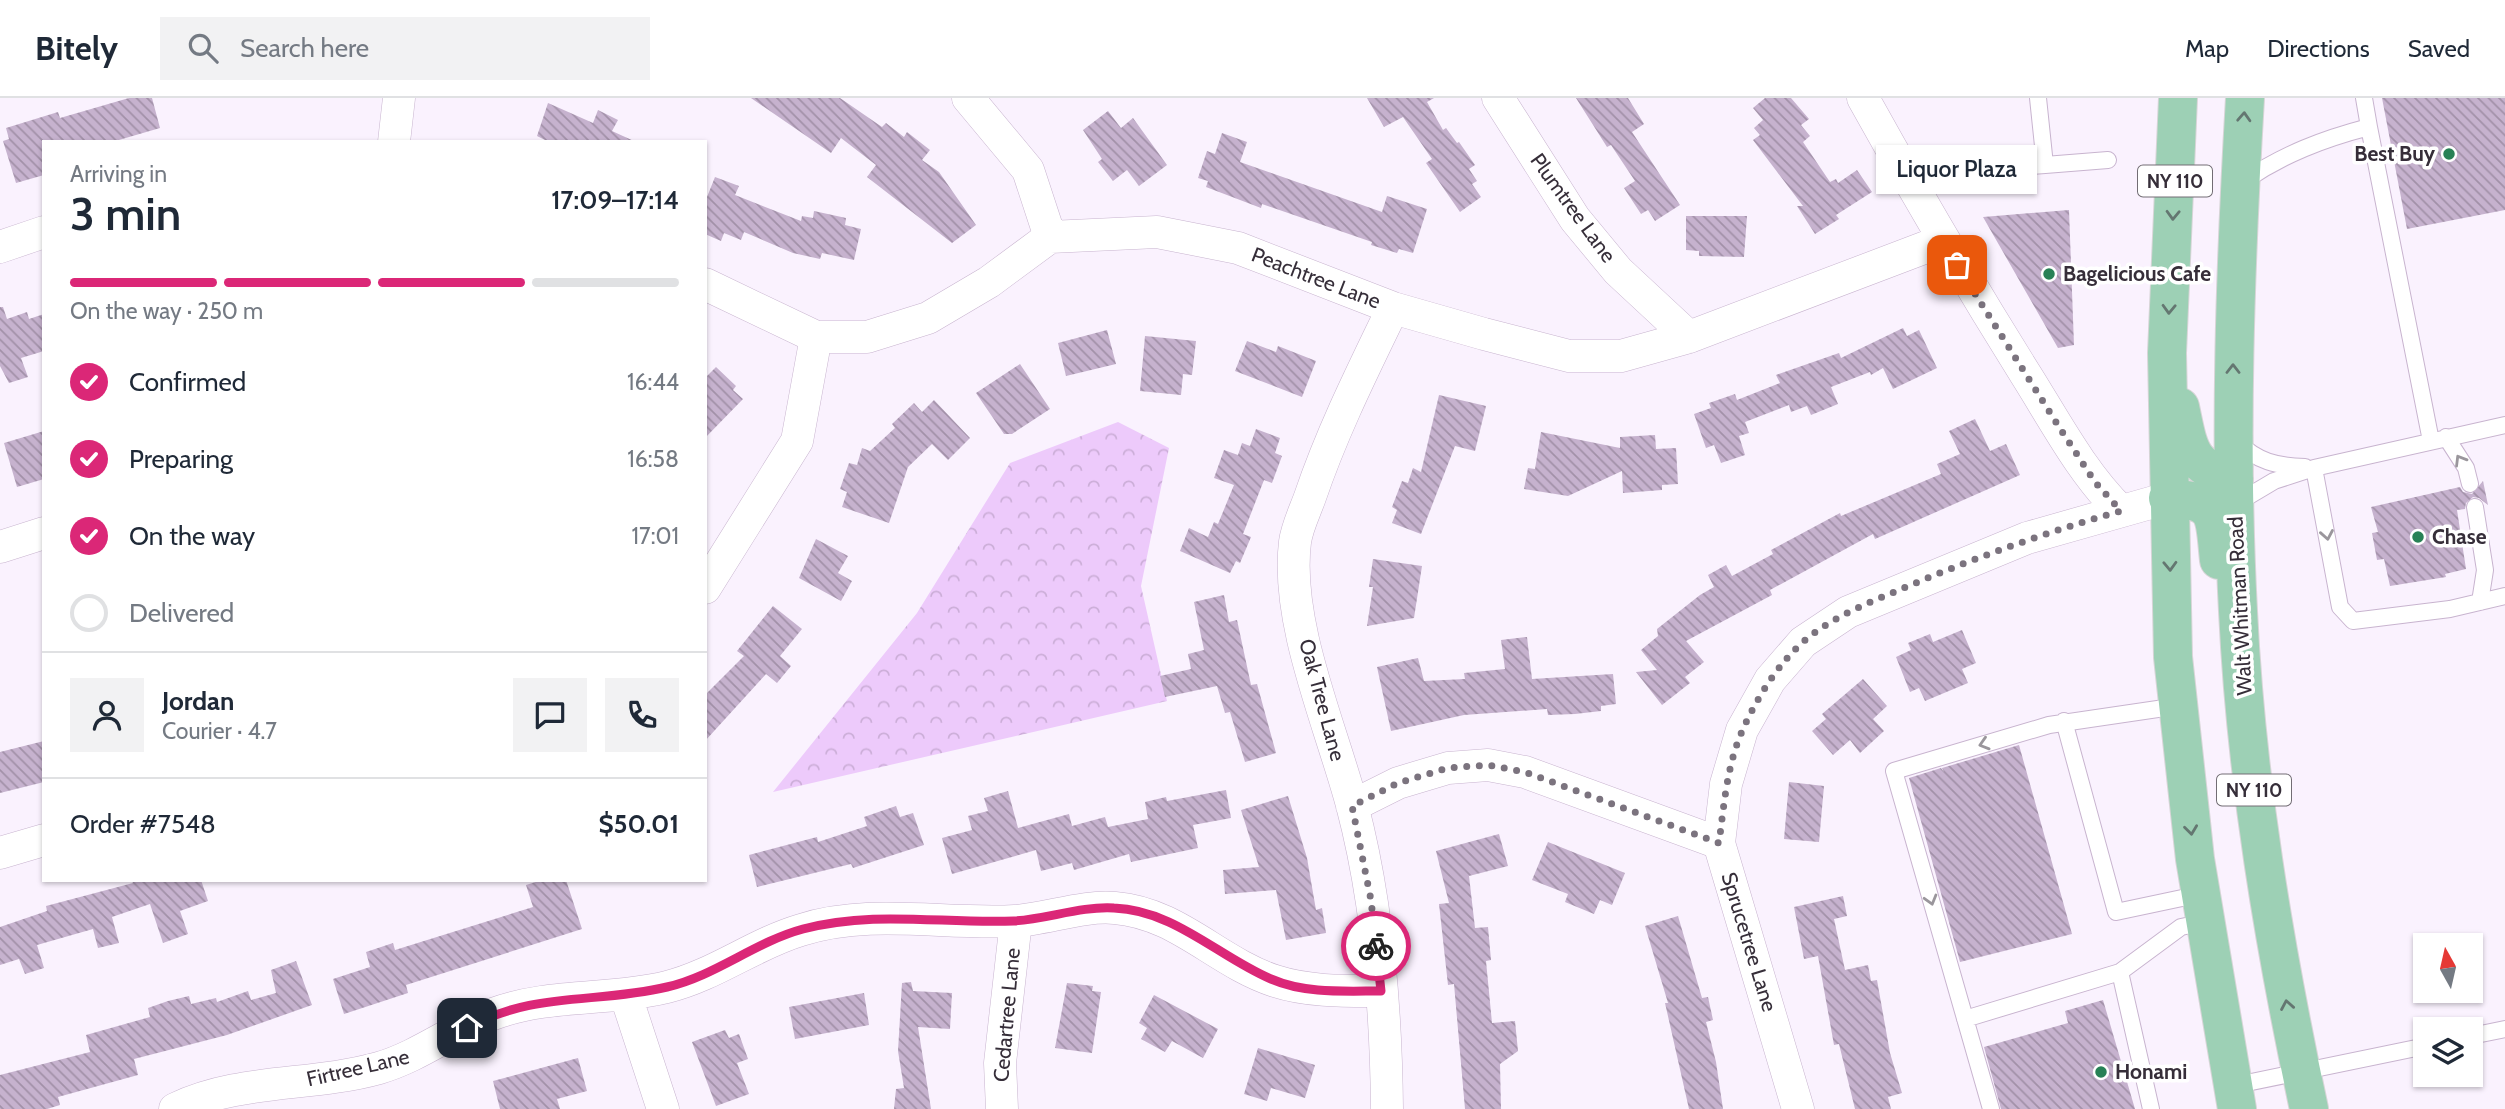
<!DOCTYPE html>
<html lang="en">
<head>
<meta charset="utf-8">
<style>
  body { margin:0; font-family:Cabin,sans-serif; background:#f2f2f3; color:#1f2937; height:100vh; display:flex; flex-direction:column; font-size:26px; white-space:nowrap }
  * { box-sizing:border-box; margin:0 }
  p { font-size:23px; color:#747a83 }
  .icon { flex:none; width:38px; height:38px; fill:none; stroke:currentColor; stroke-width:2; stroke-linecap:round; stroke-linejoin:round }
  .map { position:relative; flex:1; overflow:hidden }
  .drawer { position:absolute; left:42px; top:42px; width:665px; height:742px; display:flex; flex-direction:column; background:#fff; border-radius:0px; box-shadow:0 2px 5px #0004 }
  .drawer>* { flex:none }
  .needle { width:46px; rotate:352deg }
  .tools { position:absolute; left:2413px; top:835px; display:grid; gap:14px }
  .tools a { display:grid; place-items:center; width:70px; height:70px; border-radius:0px; background:#fff; box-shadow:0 2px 5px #0004; font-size:35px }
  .pin { position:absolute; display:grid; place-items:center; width:60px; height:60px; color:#fff; margin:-30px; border-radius:14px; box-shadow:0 4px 10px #0006 }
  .courier { position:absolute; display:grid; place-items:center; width:70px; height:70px; margin:-35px; border:5px solid #db2777; border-radius:50%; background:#fff; color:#222; box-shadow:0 2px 9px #0007 }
  .bubble { position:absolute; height:49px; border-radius:0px; background:#fff; box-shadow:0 2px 5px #0004; font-size:23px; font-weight:600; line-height:49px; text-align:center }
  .headline em { font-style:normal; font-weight:600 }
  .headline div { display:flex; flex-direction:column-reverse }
  .headline { display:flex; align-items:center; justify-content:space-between; height:119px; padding:0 28px }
  h1 { font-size:46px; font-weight:600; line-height:52px }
  .bar { display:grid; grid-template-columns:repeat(4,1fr); gap:10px 7px; align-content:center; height:84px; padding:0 28px }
  .bar i { height:9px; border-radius:5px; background:#e0e1e3 }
  .bar .selected { background:#db2777 }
  .bar p { grid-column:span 4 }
  .line { display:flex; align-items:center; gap:18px; padding:0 28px; border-top:2px solid #e0e1e3 }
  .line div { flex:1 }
  .round { display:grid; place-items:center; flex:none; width:74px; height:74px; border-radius:0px; background:#f2f2f3 }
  ol { padding:0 28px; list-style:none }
  li { display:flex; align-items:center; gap:21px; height:77px }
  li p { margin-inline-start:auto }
  li .icon { padding:7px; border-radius:50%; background:#db2777; color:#fff; stroke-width:4 }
  li:last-child { color:#747a83 }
  li i { width:38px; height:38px; border:4px solid #e0e1e3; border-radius:50% }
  header { display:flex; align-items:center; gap:42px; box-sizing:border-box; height:98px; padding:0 35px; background:#fff; border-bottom:2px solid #e0e1e3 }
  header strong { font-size:33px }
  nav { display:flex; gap:38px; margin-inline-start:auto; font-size:24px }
  .search { width:490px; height:63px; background:#f2f2f3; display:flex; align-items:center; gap:18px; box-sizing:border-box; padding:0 24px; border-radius:0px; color:#747a83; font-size:26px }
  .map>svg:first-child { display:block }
</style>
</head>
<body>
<header>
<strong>Bitely</strong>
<div class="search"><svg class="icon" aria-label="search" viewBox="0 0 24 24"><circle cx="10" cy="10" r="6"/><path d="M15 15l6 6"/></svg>Search here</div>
<nav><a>Map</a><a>Directions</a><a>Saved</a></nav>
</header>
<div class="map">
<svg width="2505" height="1011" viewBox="0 0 2505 1011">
  <defs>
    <pattern id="forest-crowns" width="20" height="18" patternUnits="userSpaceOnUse" patternTransform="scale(1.75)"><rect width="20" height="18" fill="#edcafb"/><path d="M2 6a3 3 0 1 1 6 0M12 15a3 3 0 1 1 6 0" fill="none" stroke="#ccaed8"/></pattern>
    <pattern id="building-back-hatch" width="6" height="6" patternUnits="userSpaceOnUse" patternTransform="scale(1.75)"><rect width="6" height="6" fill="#c6b2ce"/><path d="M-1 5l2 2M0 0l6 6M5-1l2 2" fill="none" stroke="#a291a8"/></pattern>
  </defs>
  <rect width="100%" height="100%" fill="#faf2fe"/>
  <path fill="url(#forest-crowns)" d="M1118,324L1169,350L1141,488L1167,603L773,694L917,515L1010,365Z"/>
  <path fill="url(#building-back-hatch)" d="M129,0H152L160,30L112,44H44V77L16,85L3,43L9,41L6,30L58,14L60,20Z
    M751,0H840L882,29L886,25L904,39L907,34L930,52L922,62L939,74L976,127L952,145L867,79L876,67L841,40L831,55Z
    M1367,0H1434L1427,4L1443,32L1446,30L1457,45L1459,44L1475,67L1469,71L1477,83L1472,86L1481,99L1460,114L1426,65L1432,61L1403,19L1384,29Z
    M1576,0H1628L1644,26L1632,34L1680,107L1655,123L1648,112L1641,116L1624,90L1635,83L1611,47L1607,49Z
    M1765,0H1791L1809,21L1801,27L1810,38L1803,44L1830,84L1836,81L1838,85L1857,72L1872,94L1836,117L1839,121L1815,136L1797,108H1803L1753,42L1760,37L1754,30L1763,22L1753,10Z
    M2382,0H2505V112L2407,131Z
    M548,5L593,25L598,12L618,22L612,33L636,44H549L537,38Z
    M1108,13L1121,30L1133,20L1167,67L1139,88L1127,72L1113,83L1098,64L1102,61L1083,32Z
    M1222,35L1247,44L1240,64L1382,114L1387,98L1427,111L1413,155L1399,151L1397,155L1371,147L1372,144L1262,106L1261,110L1206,89L1208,83L1198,80L1207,53L1215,56Z
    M715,79L739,88L735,97L801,123L802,118L813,120L814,113L846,120L845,127L861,131L854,162L822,155L820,161L793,155L744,134L741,142L724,135L721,143L705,136V104Z
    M2069,112L2074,247L2058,250L1983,119Z
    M1686,118H1747L1744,159L1699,158V153L1686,152Z
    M0,209H3L7,221L27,214L29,221L44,216V253L21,260L28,279L9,285L0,268Z
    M1903,230L1907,238L1919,232L1937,270L1893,291L1883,270L1871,277L1870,274L1831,289L1838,306L1811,317L1807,308L1791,314L1789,307L1745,324L1749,335L1739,338L1745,357L1721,365L1714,347L1706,350L1694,316L1711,310L1709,305L1735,296L1737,302L1780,285L1776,277L1839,255L1841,260Z
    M1107,232L1116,266L1066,278L1058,245Z
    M1145,238L1196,243L1192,277L1183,276L1181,297L1140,293Z
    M1247,243L1276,254L1278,248L1316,263L1302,299L1235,273Z
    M1020,266L1050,311L1012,336H1004L976,295Z
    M716,269L736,288L733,292L743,301L705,340V280Z
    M1439,297L1486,308L1475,353L1455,348L1421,436L1392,425L1397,412L1392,409L1402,383L1408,385L1413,370L1421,374Z
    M934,302L970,340L948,362L932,346L908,369L889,425L842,409L847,394L840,391L849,365L857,367L862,350L870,353L895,330L892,326L914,305L922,314Z
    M1975,321L1990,353L2006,346L2020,377L1875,441L1873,436L1770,492L1772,497L1686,543L1704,564L1685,579L1690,585L1662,607L1636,574L1657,572L1641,552L1658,538L1657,531L1700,497L1714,489L1708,477L1726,467L1732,478L1773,456L1771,452L1840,415L1841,418L1941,376L1937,366L1960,356L1949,333Z
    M1256,331L1280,340L1275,355L1282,358L1272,385L1264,382L1243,436L1251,439L1240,465L1236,463L1230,475L1180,453L1189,430L1208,439L1214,424L1218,426L1234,387L1214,380L1224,352L1238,357L1242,345L1250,348Z
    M44,333V381L17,389L4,345Z
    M1541,334L1620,350V339L1655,337L1656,351L1676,350L1678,386L1662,387V392L1623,395L1622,373L1568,398L1524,391L1528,370L1535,371Z
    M2483,383L2488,407L2479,400L2473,399L2466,405L2465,411L2457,412L2466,471L2445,476L2446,479L2390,488L2384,461L2377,462L2372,435L2378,434L2371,409L2460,389L2463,394L2472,396Z
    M816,441L848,458L838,475L852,483L841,503L799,480Z
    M1373,461L1422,468L1414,520L1367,528L1373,489H1369Z
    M1224,497L1229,524L1237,522L1251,587L1257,586L1276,655L1245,664L1230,614L1225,615L1217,588L1165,599L1160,578L1191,571L1188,556L1204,552L1194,504Z
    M773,508L802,531L780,558L791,568L777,585L766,576L705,643V597L744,558L737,553Z
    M1962,532L1976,565L1962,571L1968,585L1925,603L1919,590L1910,594L1896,559L1911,552L1908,545L1930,536L1933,544Z
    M1527,539L1532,581L1613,576L1616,606L1601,608V613L1575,616L1548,617L1547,611L1464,617L1391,633L1377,569L1418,560L1424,583L1465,581L1464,575L1505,571L1501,542Z
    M1863,581L1887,608L1873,621L1884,633L1860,655L1850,642L1833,657L1812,633L1826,621L1822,616Z
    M44,643V684L0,695V654Z
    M2019,647L2072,836L1960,864L1909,680L1941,670L1944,674L1942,670Z
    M1789,684L1824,688L1819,744L1784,741Z
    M1226,692L1231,720L1193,727L1198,750L1131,764L1129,756L1074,772L1072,765L1041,773L1036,752L952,776L942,740L972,732L968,718L988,713L984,700L1008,693L1018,730L1069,716L1072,728L1105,719L1108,729L1148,721L1145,704L1166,699L1167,703Z
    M1288,698L1307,760L1316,812L1322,810L1326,835L1286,842L1276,792L1225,796L1223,772L1259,769L1241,712Z
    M896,708L900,719L913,715L924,747L853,770L851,766L757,789L749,757L817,739L818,744L867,728L864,719Z
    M1499,736L1508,768L1469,778L1475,830L1488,829L1491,862L1486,863L1492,925L1515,923L1518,953L1500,966L1501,1011H1465L1454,886L1448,887L1439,806L1449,805L1436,753Z
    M1548,744L1625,775L1612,807L1600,802L1594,816L1565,804L1568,796L1532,782Z
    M131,782H201L208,803L180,813L188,836L163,845L150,806L112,819L119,845L98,850L93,831L37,847L44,870L25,876L19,861L0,867V829L47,813L46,808L133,785Z
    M542,782H566L582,831L406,887L408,895L344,916L333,881L370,869L366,854L393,845L395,852L533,809L526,787Z
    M1843,798L1847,818L1834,821L1845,872L1868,867L1871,883L1877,882L1890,955L1902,995L1888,999L1891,1011H1855L1839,946L1834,947L1818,858L1804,861L1794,809Z
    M1678,818L1702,900L1708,899L1713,922L1706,924L1716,964L1723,1011H1689L1665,905H1668L1645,828Z
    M296,863L312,907L227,937L134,961L138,977L58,999L60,1007L47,1011H0V977L90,954L86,937L150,919L148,910L168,903L189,898L191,906L216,900L217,904L248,893L251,902L276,895L271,872Z
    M911,884L913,893L952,895L950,931L918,929L931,1011H894L896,991L904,990L898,953L902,885Z
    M1067,885L1093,888L1092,893L1101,894L1092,955L1055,950Z
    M864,895L869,927L795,941L789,909Z
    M1154,897L1218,931L1203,960L1172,943L1165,954L1141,941L1147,930L1139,925Z
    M2103,902L2135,1011H2001L1984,949L2068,925L2065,913Z
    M725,932L729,940L739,936L748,961L737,965L749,996L716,1008L692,944Z
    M1258,950L1315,967L1305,1000L1271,990L1267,1003L1244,996Z
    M578,960L587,993L557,1001L560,1011H500L493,983Z"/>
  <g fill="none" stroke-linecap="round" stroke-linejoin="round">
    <g stroke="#c8b4cf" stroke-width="18">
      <path id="lane" d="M2364,0L2369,29
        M2045,67L2108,62
        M1981,72L2045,67L2038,0
        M2244,83C2284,56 2323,41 2369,29L2431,343
        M2446,339L2466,370L2470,386
        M2237,343C2257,364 2277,368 2305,369
        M2314,370L2340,509L2353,523L2450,511L2505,498
        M2237,405L2274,383L2314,370L2505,327
        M2475,409L2485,472L2480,504
        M2064,623L2116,814L2201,796
        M1965,921L2120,874
        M2471,938L2505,931
        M2232,988L2426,948
        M1991,1011L1894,673L2049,627L2178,608
        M2151,1011L2120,874L2181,829L2205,824"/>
    </g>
    <g stroke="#c8b4cf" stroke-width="33">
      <path id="street" d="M968,0L1028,72L1050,139
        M1498,0L1575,121L1618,173L1689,239
        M1863,0C1915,94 1969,186 2026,277C2055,323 2082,375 2121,413
        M394,44L399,0
        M0,149L44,134
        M705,186L816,239H867L928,220L989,184L1050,139L1157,134L1238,150L1393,210L1484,236L1569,258H1621L1689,239L1942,143
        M0,449L44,435
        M705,490L797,343L816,239
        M1352,708L1398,685L1448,670L1488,667L1525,674L1719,745
        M0,755L44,742
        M626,898L663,1011
        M175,1011C239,980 311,989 379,970C420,958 453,931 493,916C549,895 610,903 667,889C715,877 754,846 801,832C871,810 943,827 1015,823C1047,821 1083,807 1115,810C1178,815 1217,864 1275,883C1309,894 1346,893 1381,893
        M1002,1011L1000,965L1016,823
        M1387,1011C1386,910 1378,805 1352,707C1331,628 1285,525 1295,444C1297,429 1305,413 1310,399C1332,334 1363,272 1393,210
        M1798,1011L1719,745L1726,686L1742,632L1770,582L1803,544L1848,514L2027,440L2168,400"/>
    </g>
    <g stroke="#d7d5d7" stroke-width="40">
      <path id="primary" d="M2178,0L2167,255L2173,559L2195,761L2237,1011
        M2245,0C2235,171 2229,342 2238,513C2246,681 2274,847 2309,1011
        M2180,309C2189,351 2189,369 2234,381
        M2168,400C2219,403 2214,416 2219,462"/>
    </g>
    <use href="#lane" stroke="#fff" stroke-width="16"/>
    <use href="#street" stroke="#fff" stroke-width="32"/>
    <use href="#primary" stroke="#9dd0b5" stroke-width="38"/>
  </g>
  <defs><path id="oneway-chevron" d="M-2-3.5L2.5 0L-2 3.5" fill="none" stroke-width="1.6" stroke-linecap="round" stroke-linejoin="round" transform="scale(1.75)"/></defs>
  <g stroke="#647771">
    <use href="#oneway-chevron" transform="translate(2244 19) rotate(-87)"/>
    <use href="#oneway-chevron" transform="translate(2173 117) rotate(92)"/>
    <use href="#oneway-chevron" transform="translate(2169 211) rotate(92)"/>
    <use href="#oneway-chevron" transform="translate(2233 271) rotate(-90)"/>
    <use href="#oneway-chevron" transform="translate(2170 468) rotate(88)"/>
    <use href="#oneway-chevron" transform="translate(2191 732) rotate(83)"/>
    <use href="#oneway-chevron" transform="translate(2287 907) rotate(-100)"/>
  </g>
  <g stroke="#9a969c">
    <use href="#oneway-chevron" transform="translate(2460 362) rotate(-121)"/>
    <use href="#oneway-chevron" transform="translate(2327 437) rotate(80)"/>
    <use href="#oneway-chevron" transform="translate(1984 646) rotate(163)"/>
    <use href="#oneway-chevron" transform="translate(1931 802) rotate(74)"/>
  </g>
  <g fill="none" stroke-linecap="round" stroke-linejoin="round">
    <path stroke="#7b737e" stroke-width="7" stroke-dasharray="0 12.6" d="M1376,848L1371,802L1352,708L1398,685L1448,670L1488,667L1525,674L1719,745C1724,707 1727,666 1743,631C1757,600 1778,566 1803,544C1833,518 1871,504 1906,489C1977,459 2047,434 2121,413L2095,384L2061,332L1957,167"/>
    <path stroke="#db2777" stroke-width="9" d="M467,930C534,893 596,906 667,889C715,878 755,844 803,831C875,812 942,826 1014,823C1047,821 1081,808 1114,810C1174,812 1219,859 1271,881C1305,896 1346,893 1381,893L1376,848"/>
  </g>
  <g fill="#288156" stroke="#fff" stroke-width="2.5">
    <circle cx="2449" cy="56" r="7"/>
    <circle cx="2049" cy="176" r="7"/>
    <circle cx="2418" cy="439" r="7"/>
    <circle cx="2101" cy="974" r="7"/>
  </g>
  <g text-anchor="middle" stroke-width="7" stroke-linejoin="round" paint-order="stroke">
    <g fill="#fff" stroke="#726d74" stroke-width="2">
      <rect x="2138" y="67.5" width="74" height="31" rx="5"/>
      <rect x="2217" y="676.5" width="74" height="31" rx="5"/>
    </g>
    <g font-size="19" font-weight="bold" fill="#362e39">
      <text x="2175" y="90">NY 110</text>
      <text x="2254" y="699">NY 110</text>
    </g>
    <g font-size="21" font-weight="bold" fill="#362e39" stroke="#fff" text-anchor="start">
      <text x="2435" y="63" text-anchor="end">Best Buy</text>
      <text x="2063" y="183">Bagelicious Cafe</text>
      <text x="2432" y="446">Chase</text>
      <text x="2115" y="981">Honami</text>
    </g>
    <g font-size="21" fill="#362e39" stroke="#fff">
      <text transform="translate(1573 110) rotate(54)" y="7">Plumtree Lane</text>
      <text transform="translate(1316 180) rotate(21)" y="7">Peachtree Lane</text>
      <text transform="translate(2240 508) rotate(-93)" y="7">Walt Whitman Road</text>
      <text transform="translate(1322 602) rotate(75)" y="7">Oak Tree Lane</text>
      <text transform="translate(1749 844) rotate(73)" y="7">Sprucetree Lane</text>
      <text transform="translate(1007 917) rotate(-85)" y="7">Cedartree Lane</text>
      <text transform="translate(358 970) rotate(-13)" y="7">Firtree Lane</text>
    </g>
  </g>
</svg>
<div class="tools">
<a><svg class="needle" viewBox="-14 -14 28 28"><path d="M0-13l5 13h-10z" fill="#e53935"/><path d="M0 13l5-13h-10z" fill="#747a83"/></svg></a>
<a><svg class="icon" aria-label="layers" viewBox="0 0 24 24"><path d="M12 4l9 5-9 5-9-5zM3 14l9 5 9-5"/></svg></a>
</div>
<div class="pin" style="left:1957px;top:167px;background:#ea580c"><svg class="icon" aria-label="bag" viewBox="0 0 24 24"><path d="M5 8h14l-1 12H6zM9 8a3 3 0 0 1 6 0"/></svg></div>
<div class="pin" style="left:467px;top:930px;background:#1f2937"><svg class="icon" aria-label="home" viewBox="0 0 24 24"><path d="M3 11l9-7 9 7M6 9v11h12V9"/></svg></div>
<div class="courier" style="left:1376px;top:848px"><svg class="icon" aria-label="bike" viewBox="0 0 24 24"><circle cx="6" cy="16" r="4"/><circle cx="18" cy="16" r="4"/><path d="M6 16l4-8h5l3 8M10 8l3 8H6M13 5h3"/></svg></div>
<div class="bubble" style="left:1876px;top:47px;width:161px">Liquor Plaza</div>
<section class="drawer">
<div class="headline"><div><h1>3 min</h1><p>Arriving in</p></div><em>17:09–17:14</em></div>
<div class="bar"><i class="selected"></i><i class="selected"></i><i class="selected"></i><i></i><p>On the way · 250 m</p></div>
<ol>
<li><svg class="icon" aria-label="check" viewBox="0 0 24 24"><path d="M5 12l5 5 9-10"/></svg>Confirmed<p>16:44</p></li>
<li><svg class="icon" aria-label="check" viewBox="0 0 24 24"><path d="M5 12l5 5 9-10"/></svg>Preparing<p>16:58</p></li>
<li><svg class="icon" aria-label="check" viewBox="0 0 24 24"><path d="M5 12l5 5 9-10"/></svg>On the way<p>17:01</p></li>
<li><i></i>Delivered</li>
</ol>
<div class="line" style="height:126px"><a class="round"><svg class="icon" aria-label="person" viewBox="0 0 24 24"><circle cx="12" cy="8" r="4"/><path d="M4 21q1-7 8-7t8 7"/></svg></a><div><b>Jordan</b><p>Courier · 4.7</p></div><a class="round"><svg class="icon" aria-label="chat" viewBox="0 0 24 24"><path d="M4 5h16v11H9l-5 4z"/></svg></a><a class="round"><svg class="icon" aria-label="phone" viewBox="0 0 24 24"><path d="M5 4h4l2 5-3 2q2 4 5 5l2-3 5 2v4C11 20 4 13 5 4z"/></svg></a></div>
<div class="line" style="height:91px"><div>Order #7548</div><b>$50.01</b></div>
</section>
</div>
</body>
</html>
